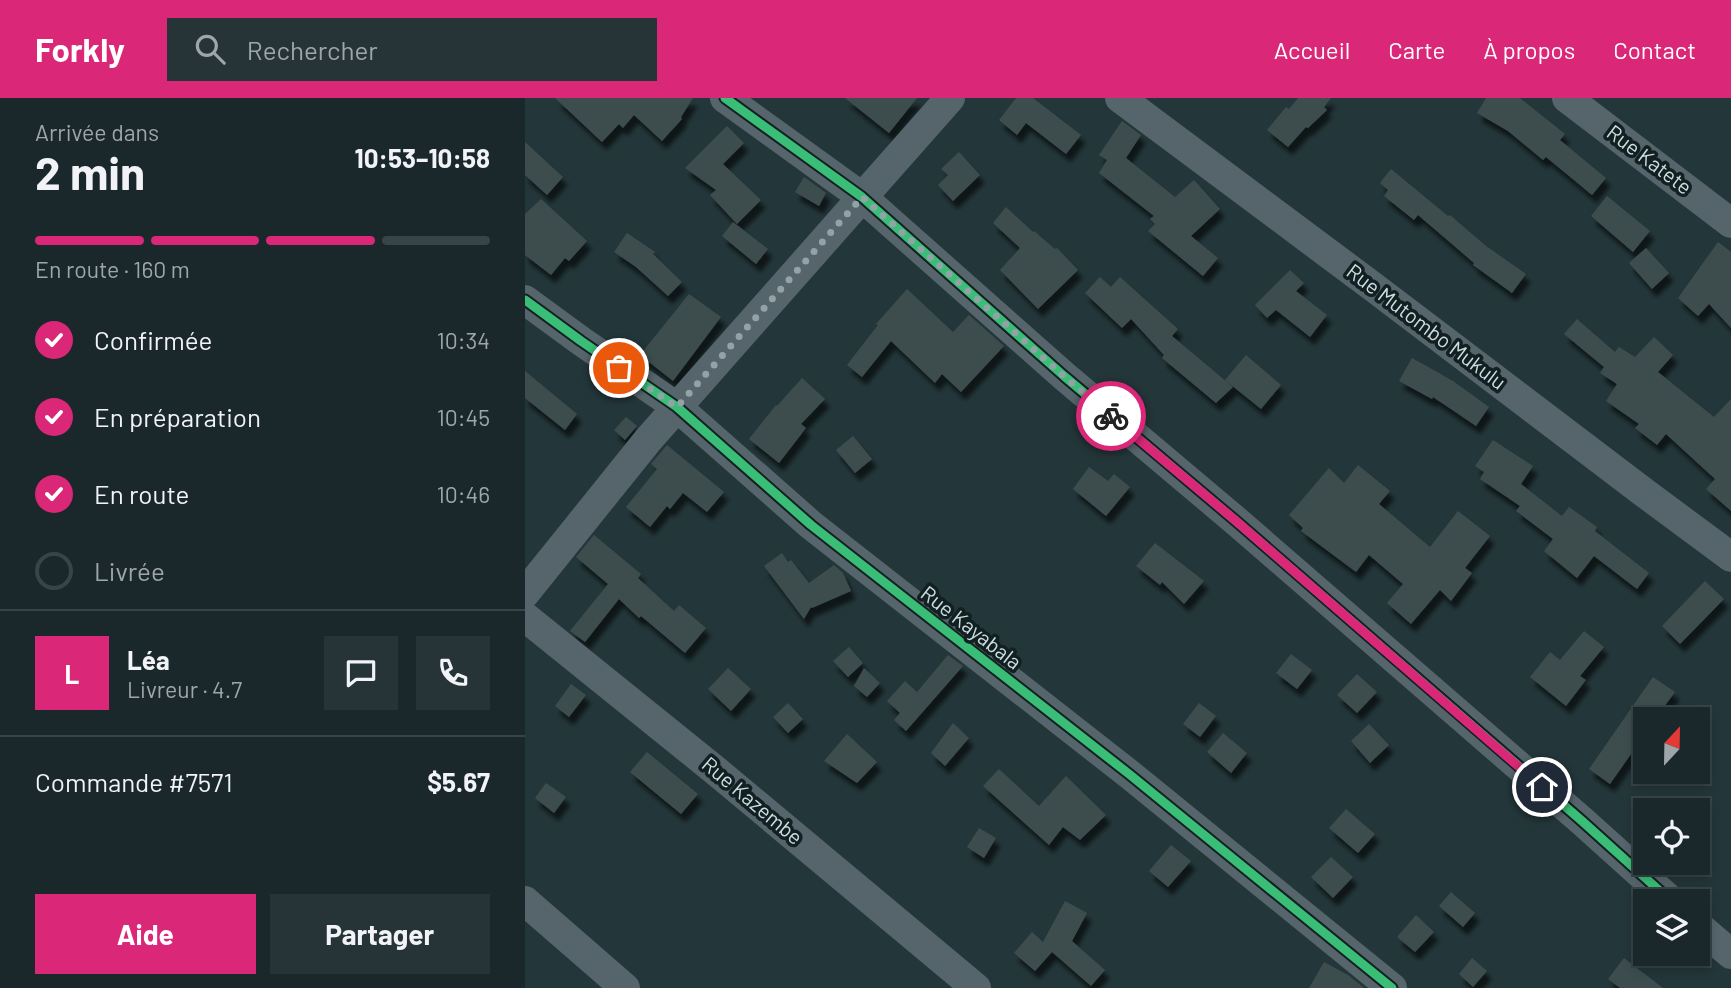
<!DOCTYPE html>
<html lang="fr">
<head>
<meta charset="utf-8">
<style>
  body { margin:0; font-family:Barlow,sans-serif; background:#273437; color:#f1f3f6; height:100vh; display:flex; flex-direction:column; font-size:26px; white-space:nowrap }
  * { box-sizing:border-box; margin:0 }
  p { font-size:23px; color:#9fa6a9 }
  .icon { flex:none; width:38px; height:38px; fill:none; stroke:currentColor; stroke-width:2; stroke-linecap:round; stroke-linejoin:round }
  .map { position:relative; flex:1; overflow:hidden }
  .drawer { display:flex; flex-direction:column; background:#1a282b; width:525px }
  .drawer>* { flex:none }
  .needle { width:46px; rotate:22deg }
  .tools { position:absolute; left:1108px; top:609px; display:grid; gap:14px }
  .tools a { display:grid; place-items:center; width:77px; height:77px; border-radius:0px; background:#1a282b; box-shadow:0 4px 10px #0003,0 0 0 2px #384447; font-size:35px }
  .pin { position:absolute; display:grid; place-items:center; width:60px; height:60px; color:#fff; margin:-30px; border:4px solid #fff; border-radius:50%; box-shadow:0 2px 7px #0007 }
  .courier { position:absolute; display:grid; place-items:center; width:70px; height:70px; margin:-35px; border:5px solid #db2777; border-radius:50%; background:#fff; color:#222; box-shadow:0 2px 9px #0007 }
  .summary em { font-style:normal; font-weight:700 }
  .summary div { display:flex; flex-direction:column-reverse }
  .summary { display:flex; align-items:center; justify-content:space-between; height:119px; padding:0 35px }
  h1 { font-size:46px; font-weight:700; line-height:52px }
  .bar { display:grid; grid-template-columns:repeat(4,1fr); gap:10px 7px; align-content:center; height:84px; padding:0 35px }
  .bar i { height:9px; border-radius:5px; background:#384447 }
  .bar .on { background:#db2777 }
  .bar p { grid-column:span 4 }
  .line { display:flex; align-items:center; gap:18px; padding:0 35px; border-top:2px solid #384447 }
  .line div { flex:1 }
  .round { display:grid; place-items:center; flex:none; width:74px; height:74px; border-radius:0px; background:#273437 }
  ol { padding:0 35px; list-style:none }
  li { display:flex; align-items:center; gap:21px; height:77px }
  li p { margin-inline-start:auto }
  li .icon { padding:7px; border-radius:50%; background:#db2777; color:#fff; stroke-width:4 }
  li:last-child { color:#9fa6a9 }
  li i { width:38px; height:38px; border:4px solid #384447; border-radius:50% }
  .cta { display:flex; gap:14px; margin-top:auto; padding:14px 35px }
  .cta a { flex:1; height:80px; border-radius:0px; background:#db2777; color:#fff; font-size:28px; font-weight:700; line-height:80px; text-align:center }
  .cta a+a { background:#273437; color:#f1f3f6 }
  header { display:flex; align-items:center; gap:42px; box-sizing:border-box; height:98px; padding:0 35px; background:#db2777; color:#fff }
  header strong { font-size:33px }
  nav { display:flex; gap:38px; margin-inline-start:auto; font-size:24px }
  .search { width:490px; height:63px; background:#273437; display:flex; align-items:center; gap:18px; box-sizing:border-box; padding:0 24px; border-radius:0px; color:#9fa6a9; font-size:26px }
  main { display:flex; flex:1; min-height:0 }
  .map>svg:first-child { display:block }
</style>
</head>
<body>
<header>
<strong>Forkly</strong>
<div class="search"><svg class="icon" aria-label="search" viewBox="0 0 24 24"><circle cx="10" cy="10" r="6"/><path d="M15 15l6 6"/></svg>Rechercher</div>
<nav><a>Accueil</a><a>Carte</a><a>À propos</a><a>Contact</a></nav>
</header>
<main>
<section class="drawer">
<div class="summary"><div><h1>2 min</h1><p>Arrivée dans</p></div><em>10:53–10:58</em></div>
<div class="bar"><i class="on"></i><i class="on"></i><i class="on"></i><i></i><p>En route · 160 m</p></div>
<ol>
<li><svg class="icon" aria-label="check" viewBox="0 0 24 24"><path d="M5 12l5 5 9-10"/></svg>Confirmée<p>10:34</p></li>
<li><svg class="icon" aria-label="check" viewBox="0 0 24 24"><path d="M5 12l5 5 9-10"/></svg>En préparation<p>10:45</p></li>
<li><svg class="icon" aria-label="check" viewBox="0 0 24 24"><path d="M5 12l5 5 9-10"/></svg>En route<p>10:46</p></li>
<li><i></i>Livrée</li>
</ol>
<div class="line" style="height:126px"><b class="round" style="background:#db2777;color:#fff">L</b><div><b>Léa</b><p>Livreur · 4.7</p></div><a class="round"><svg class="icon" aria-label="chat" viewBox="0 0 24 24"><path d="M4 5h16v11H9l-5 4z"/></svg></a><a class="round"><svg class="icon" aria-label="phone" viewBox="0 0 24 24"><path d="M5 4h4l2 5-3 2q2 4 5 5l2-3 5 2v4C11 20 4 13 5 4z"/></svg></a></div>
<div class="line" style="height:91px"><div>Commande #7571</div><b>$5.67</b></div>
<div class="cta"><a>Aide</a><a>Partager</a></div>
</section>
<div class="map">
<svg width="1206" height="890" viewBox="0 0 1206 890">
  <defs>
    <filter id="shadow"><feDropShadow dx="4.5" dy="8" stdDeviation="2" flood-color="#0009"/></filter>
  </defs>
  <rect width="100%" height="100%" fill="#233639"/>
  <path fill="#3e4e4e" filter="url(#shadow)" d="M30,0H168L156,19L157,21L137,43L109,17L98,30L94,26L77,44Z
    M320,0H392L364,35Z
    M491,0H508L556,37L541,56L501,25L492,37L474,22Z
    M773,0H806L799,9L802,12L783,30L781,29L763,49L742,32L761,9L764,11Z
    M961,0H995L1040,36L1035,42L1081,80L1067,97L1021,59L1018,62L983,33L952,15Z
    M597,23L616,37L601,60L650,99L669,82L695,111L666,138L693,160L678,178L623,133L630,126L625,121L629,118L574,75L582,62L574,57Z
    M202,28L219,45L198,66L236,102L212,126L185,97L191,92L160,70Z
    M0,44L38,79L22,97L0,77Z
    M434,54L455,77L428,103L413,87L423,77L416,71Z
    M866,71L923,118L925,117L961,148L1001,176L987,195L948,167L949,165L893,117L889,122L859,98L863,92L855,85Z
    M279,79L301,95L294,108L270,94Z
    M1082,98L1125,133L1108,154L1066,118Z
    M16,101L62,143L44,163L40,160L26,177L0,157V116Z
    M481,109L508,134L509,133L530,151L532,150L553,172L513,211L475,172L495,150L468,125Z
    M208,124L243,151L231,166L197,138Z
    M102,135L130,154L128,156L157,184L143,198L111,169L89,154Z
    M1193,144L1206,154V230L1184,206L1173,218L1153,200Z
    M1121,150L1144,175L1127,191L1104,165Z
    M765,172L779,185L771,193L802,217L785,239L751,212L742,220L730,207Z
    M575,179L586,189L595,179L653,231L647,238L708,289L691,305L637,260L639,257L606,221L597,230L560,195Z
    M382,191L428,234L444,217L479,248L436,294L417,276L410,285L366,243L337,279L322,267L353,227L351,226Z
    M164,196L196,219L148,283L115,257Z
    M1052,221L1090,254L1094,249L1110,259L1129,239L1148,257L1133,274L1189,319L1206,301V413L1181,391L1190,381L1141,336L1132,347L1110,330L1114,326L1081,303L1092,286L1075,275L1079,269L1039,236Z
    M721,257L756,287L736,311L700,282Z
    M887,260L928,283L964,309L951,328L908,299L907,301L874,283Z
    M0,273L52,316L40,332L0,300Z
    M277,280L300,301L276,326L281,330L254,365L224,341L251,307L252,308Z
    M101,319L112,328L100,342L89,332Z
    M328,338L347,361L330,375L311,352Z
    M968,342L1008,368L996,386L1037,418L1044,409L1072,429L1070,433L1124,475L1112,491L1069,458L1052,480L1019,453L1028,441L991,413L995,408L955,381L959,374L950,368Z
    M142,347L199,394L182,414L158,395L145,411L142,408L125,429L101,409L132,371L126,366Z
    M833,367L865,393L854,406L905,449L933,413L965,438L940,470L947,475L926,503L915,492L886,526L862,505L878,486L844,457L831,474L776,433L778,430L764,417L804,370L819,385Z
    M564,369L583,383L589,376L605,389L581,418L548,391Z
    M69,437L116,476L113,480L149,513L154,507L181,530L160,555L116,518L114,520L94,501L60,544L45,533L83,486L51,459Z
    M630,445L679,483L659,506L637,484L635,487L611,468Z
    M257,455L263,464L266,462L284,485L309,467L318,475L326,493L287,510L286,509L279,521L239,468Z
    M1180,483L1199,501L1155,546L1137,528Z
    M1059,533L1079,549L1055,578L1061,582L1041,608L1005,579L1025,554L1035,562Z
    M324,549L338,565L323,579L308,563Z
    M766,556L787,572L772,591L751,575Z
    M423,557L438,568L381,633L369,622L375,615L362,603L380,583L392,594Z
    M203,570L226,591L206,613L183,591Z
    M339,570L355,585L342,599L329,588Z
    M832,576L852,594L832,615L812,597Z
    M1128,579L1150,594L1130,621H1120V636L1085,686L1064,671Z
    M46,586L61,597L44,619L30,608Z
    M263,605L278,621L263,635L248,619Z
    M674,605L691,618L675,639L658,626Z
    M428,625L444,640L420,668L406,655Z
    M844,626L864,647L845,665L826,643Z
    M698,635L722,655L706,675L682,654Z
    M322,636L352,664L332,685L299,663Z
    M122,654L173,696L156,716L105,674Z
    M474,671L514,708L541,678L581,717L555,742L538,729L524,747L458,688Z
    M21,685L41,699L29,715L10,700Z
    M821,711L850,736L833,755L804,730Z
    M454,730L471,740L459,760L442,749Z
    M646,747L666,763L643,789L624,773Z
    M806,759L828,779L808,800L786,779Z
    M926,794L950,815L938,829L914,808Z
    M540,803L562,815L547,843L580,872L566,888L527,854L510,873L489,855L507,834L518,844Z
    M891,817L909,834L890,854L872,839Z
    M947,860L962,873L948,889L934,876Z
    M1099,860L1138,890H1095L1083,881Z
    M799,864L823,877L839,890H784Z"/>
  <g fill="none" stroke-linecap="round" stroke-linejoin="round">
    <path stroke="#56646b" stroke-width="30" d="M200,0L337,99L539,278L711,423L1057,723L1146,803
      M595,0L847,188L1121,396L1206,459
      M1042,0L1206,125
      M0,202L56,243L152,309L286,427L604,676L867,890
      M0,495L123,342L425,0
      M0,519L191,673L451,890
      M0,803L100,890
      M1172,827L1206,856"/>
    <g stroke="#122022" stroke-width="13">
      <path id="cycleway" d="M200,0L337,99L539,278L711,423L1057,723L1146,803
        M0,202L56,243L152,309L286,427L604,676L867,890"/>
    </g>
    <use href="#cycleway" stroke="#3abd76" stroke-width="9"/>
  </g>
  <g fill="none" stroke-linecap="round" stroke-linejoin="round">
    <path stroke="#91a3a6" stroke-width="7" stroke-dasharray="0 12.6" d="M94,270L152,309L337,99L539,278L586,318"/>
    <path stroke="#db2777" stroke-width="9" d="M586,318L711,423L1017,689"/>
  </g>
  <g text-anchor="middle" stroke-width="7" stroke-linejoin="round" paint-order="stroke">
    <g font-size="21" fill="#ccdee1" stroke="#122022">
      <text transform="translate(1124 62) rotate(37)" y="7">Rue Katete</text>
      <text transform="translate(901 229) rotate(37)" y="7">Rue Mutombo Mukulu</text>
      <text transform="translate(446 530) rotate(38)" y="7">Rue Kayabala</text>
      <text transform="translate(227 703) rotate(40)" y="7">Rue Kazembe</text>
    </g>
  </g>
</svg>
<div class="tools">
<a><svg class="needle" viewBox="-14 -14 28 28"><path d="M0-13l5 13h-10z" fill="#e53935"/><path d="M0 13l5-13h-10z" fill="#9fa6a9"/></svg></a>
<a><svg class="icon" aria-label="locate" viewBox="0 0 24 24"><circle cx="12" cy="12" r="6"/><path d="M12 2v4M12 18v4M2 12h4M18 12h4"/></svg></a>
<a><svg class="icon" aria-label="layers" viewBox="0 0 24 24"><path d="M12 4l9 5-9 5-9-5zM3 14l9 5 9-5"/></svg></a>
</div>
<div class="pin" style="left:94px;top:270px;background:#ea580c"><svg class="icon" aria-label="bag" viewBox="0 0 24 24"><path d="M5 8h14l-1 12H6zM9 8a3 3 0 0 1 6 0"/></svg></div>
<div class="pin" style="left:1017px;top:689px;background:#1f2937"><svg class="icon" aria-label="home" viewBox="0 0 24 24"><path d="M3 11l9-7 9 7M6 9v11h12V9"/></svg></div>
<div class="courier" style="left:586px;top:318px"><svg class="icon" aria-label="bike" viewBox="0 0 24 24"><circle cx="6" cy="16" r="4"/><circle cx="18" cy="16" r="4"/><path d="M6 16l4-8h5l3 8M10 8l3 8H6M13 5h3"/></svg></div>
</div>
</main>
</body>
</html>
